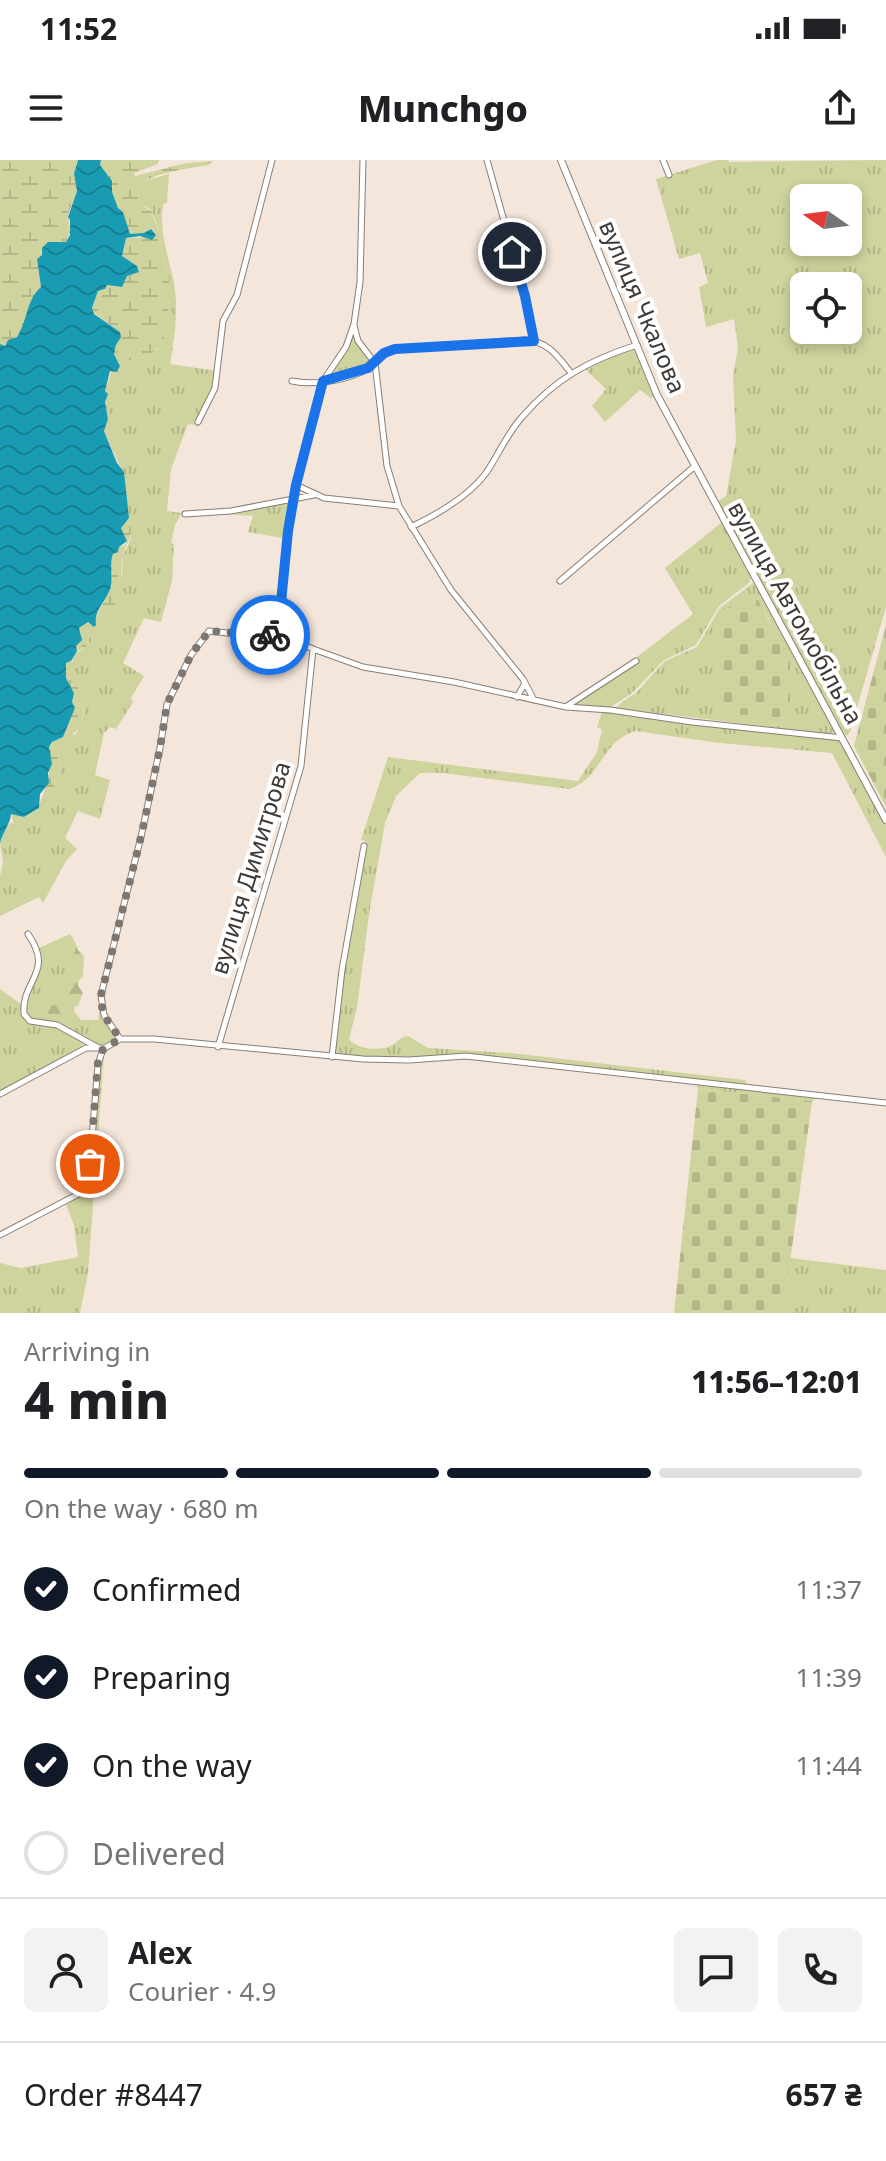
<!DOCTYPE html>
<html lang="en">
<head>
<meta charset="utf-8">
<style>
  body { margin:0; font-family:"Noto Sans",sans-serif; background:#f2f2f2; color:#202124; height:100vh; display:flex; flex-direction:column; font-size:30px; white-space:nowrap }
  * { box-sizing:border-box; margin:0 }
  p { font-size:26px; color:#757577 }
  .icon { flex:none; width:44px; height:44px; fill:none; stroke:currentColor; stroke-width:2; stroke-linecap:round; stroke-linejoin:round }
  .map { position:relative; height:1153px; overflow:hidden }
  .details { display:flex; flex-direction:column; background:#fff; flex:1 }
  .details>* { flex:none }
  .needle { width:52px; rotate:284deg }
  .fabs { position:absolute; left:790px; top:24px; display:grid; gap:16px }
  .fabs a { display:grid; place-items:center; width:72px; height:72px; border-radius:12px; background:#fff; box-shadow:0 4px 12px #0003; font-size:40px }
  .pin { position:absolute; display:grid; place-items:center; width:68px; height:68px; color:#fff; margin:-34px; border:4px solid #fff; border-radius:50%; box-shadow:0 2px 8px #0007 }
  .courier { position:absolute; display:grid; place-items:center; width:80px; height:80px; margin:-40px; border:6px solid #1a73e8; border-radius:50%; background:#fff; color:#222; box-shadow:0 2px 10px #0007 }
  .overview em { font-style:normal; font-weight:800 }
  .overview div { display:flex; flex-direction:column-reverse }
  .overview { display:flex; align-items:center; justify-content:space-between; height:136px; padding:0 24px }
  h1 { font-size:52px; font-weight:800; line-height:60px }
  .bar { display:grid; grid-template-columns:repeat(4,1fr); gap:12px 8px; align-content:center; height:96px; padding:0 24px }
  .bar i { height:10px; border-radius:6px; background:#e0e0e0 }
  .bar .on { background:#111827 }
  .bar p { grid-column:span 4 }
  .line { display:flex; align-items:center; gap:20px; padding:0 24px; border-top:2px solid #e0e0e0 }
  .line div { flex:1 }
  .round { display:grid; place-items:center; flex:none; width:84px; height:84px; border-radius:12px; background:#f2f2f2 }
  ol { padding:0 24px; list-style:none }
  li { display:flex; align-items:center; gap:24px; height:88px }
  li p { margin-inline-start:auto }
  li .icon { padding:8px; border-radius:50%; background:#111827; color:#fff; stroke-width:4 }
  li:last-child { color:#757577 }
  li i { width:44px; height:44px; border:4px solid #e0e0e0; border-radius:50% }
  .status { display:flex; justify-content:space-between; align-items:center; height:56px; padding:0 40px; background:#fff; direction:ltr }
  .status svg { height:22px; fill:currentColor }
  header { display:flex; justify-content:space-between; align-items:center; height:104px; padding:0 24px; background:#fff; font-size:36px; font-weight:800 }
  .map>svg:first-child { display:block }
</style>
</head>
<body>
<div class="status"><b>11:52</b><svg viewBox="0 0 49 12"><path d="M0 12V9h3v3zM5 12V6h3v6zM10 12V3h3v9zM15 12V0h3v12zM26 1h20v11H26zM47 4h2v5h-2z"/></svg></div>
<header><svg class="icon" aria-label="menu" viewBox="0 0 24 24"><path d="M4 6h16M4 12h16M4 18h16"/></svg>Munchgo<svg class="icon" aria-label="share" viewBox="0 0 24 24"><path d="M12 15V3M7 8l5-5 5 5M5 13v7h14v-7"/></svg></header>
<div class="map">
<svg width="886" height="1153" viewBox="0 0 886 1153">
  <defs>
    <pattern id="grass-tufts" width="24" height="20" patternUnits="userSpaceOnUse" patternTransform="scale(2)"><rect width="24" height="20" fill="#cfd39d"/><path d="M3 7l-1-3M5 7V3M7 7l1-3M15 17l-1-3M17 17v-4M19 17l1-3" fill="none" stroke="#b3b688"/></pattern>
    <pattern id="forest-firs" width="22" height="20" patternUnits="userSpaceOnUse" patternTransform="scale(2)"><rect width="22" height="20" fill="#cfd39d"/><path d="M5 1l3.5 6h-7zM16 11l3.5 6h-7z" fill="#b3b688"/></pattern>
    <pattern id="wetland-marsh" width="20" height="14" patternUnits="userSpaceOnUse" patternTransform="scale(2)"><rect width="20" height="14" fill="#cfd39d"/><path d="M1 5h8M5 5V1M11 12h8M15 12V8" fill="none" stroke="#b3b688"/></pattern>
    <pattern id="cemetery-stones" width="16" height="16" patternUnits="userSpaceOnUse" patternTransform="scale(2)"><rect width="16" height="16" fill="#cfd39d"/><path d="M2 7V4a2 2 0 0 1 4 0v3zM10 15v-3a2 2 0 0 1 4 0v3z" fill="#b3b688"/></pattern>
    <pattern id="water-waves" width="16" height="10" patternUnits="userSpaceOnUse" patternTransform="scale(2)"><rect width="16" height="10" fill="#199cb3"/><path d="M0 5q4-4 8 0t8 0" fill="none" stroke="#188092"/></pattern>
  </defs>
  <rect width="100%" height="100%" fill="#f4e6db"/>
  <path fill="url(#grass-tufts)" fill-rule="evenodd" d="M717,0H728L729,2L886,0V447L850,572L847,576L838,566L717,342L726,336L736,280L733,216L738,187L734,159L706,167L699,127L708,123L700,93L679,99L656,19ZM804,38H848V82H804ZM804,126H848V170H804Z
    M169,14L167,43L163,44C159,71 167,92 173,118C179,146 175,176 170,204L217,211L211,237L196,265L188,264L171,309L167,351L182,353L175,365L171,383L174,384L172,421L161,462L144,458L123,503L144,516L131,538L133,542L116,569L110,567L104,573L95,615L110,620L100,659L78,651L65,678L77,689L66,701L43,743L39,737L0,756V716L3,702L0,683L2,674L11,662L14,664L45,650L61,606L57,593L59,586L69,576L76,574C92,541 78,545 74,517C73,510 74,504 72,498L74,493L80,491L92,479L116,442L122,413L123,395L131,379L130,363L127,360L124,315L104,271L108,259L105,242L107,234L105,231L112,210L119,209V203L145,197L161,187L164,179V164L168,156L170,116L162,92L161,73L150,49L141,44L136,27L140,22Z
    M353,169L371,202L370,206L351,213L329,217Z
    M635,189L655,236L651,238L640,230L605,262L592,246L606,229L583,207Z
    M291,341L288,379L248,372L253,356L210,353Z
    M722,362L752,416L749,423L719,446L696,485L664,500L631,534L609,548L573,546L693,454L665,408Z
    M753,423L756,425L835,573L826,574L616,548L622,542L636,533L665,501L697,487L720,448ZM758,441L769,459L789,558L730,554L721,450Z
    M602,551L692,564L838,580L843,585L886,666V697L832,593L720,583L635,571C600,582 602,619 569,629L443,613H420L396,636L385,663L369,754L357,848L349,879C356,889 381,892 392,885C399,881 400,877 408,876L428,888L511,893L745,920L748,926L466,894L409,898L338,895L334,888L343,811L365,681L361,680L388,597L578,621L597,592L602,569L597,568Z
    M70,774C87,797 78,823 74,851L81,860H98L100,847L114,872L112,882L106,887L97,885L57,864L31,860L25,850L38,813L39,788Z
    M0,829L22,845L25,859L56,866L85,883L79,888L0,932Z
    M111,887L104,895L88,1113L80,1153H0V1103L21,1108L78,1097L74,1065L65,1042L89,1030L99,905L104,891Z
    M696,923L819,937L812,941L698,929Z
    M790,1098L886,1110V1153H783Z"/>
  <path fill="url(#forest-firs)" d="M77,789L84,796L83,817L76,822L83,833L78,846L72,847L66,860L61,863L48,853L44,843L55,846L56,840L62,838L61,830L71,819L74,792Z"/>
  <path fill="url(#wetland-marsh)" d="M0,0H78L74,14L77,31L68,54L70,72L66,82L41,91L42,95L37,99L41,127C27,139 31,153 23,169C18,178 10,179 4,186L0,184Z
    M101,0H159L158,4L134,13L135,16L186,3L213,1L208,5C190,8 148,14 136,27L141,44L152,52L153,58L161,73L162,93L170,116L168,156L164,164V179L161,187L145,197L119,203L114,194L120,172L94,153L92,149L98,131L105,130L107,125L120,127L127,116L139,111L137,106L122,96L126,78L144,77L155,72L151,69L144,74H130L123,52L118,48L100,5Z
    M124,361H129C135,382 126,378 123,396C120,407 122,418 120,429C116,450 97,482 78,491L75,487L81,476L79,468L87,462L95,467C97,447 106,442 111,427C114,416 108,405 113,394L118,392L119,387L125,385L127,380L121,368Z
    M72,501L75,505C73,532 90,538 80,568L59,586L57,593L61,606L45,650L19,665L14,664L11,654L25,657L37,650C45,632 54,608 49,587L52,582L63,577L75,548L72,542L74,533L66,518V503Z"/>
  <path fill="url(#cemetery-stones)" d="M758,440L790,500V558L729,554L723,549L717,457L721,450Z
    M886,465V647L854,586Z
    M698,929L812,941L783,1153H674Z"/>
  <path fill="url(#water-waves)" d="M78,0H101L100,5L112,21V32L118,48L123,52L130,74L144,73L151,69L156,75L152,80L140,76L126,78L122,96L137,106L139,112L127,116L122,127L107,125L105,129L98,131L92,148L94,154L120,172L121,177L116,185L114,194L120,206L117,212L110,211L105,231L108,234L105,242L108,259L104,271L117,303L124,312L129,358L121,368L127,381L119,387L118,392L113,394C109,405 113,416 111,426C107,442 94,448 96,465L94,467L88,462L79,468L82,480L76,486L77,491L71,501L66,503V518L74,533L72,542L75,548L63,577L52,582L49,587L52,604L48,613L49,623L40,634L39,648L24,657L11,654C10,665 3,671 0,683V184L5,186L8,180L17,177C28,160 26,140 41,127L37,99L42,95V88L48,82H66L70,75V60L68,57L77,31L74,14Z"/>
  <g fill="none" stroke-linecap="round" stroke-linejoin="round">
    <g stroke="#8a7e74" stroke-width="7">
      <path id="minor" d="M487,0L525,136L534,181
        M663,0L669,15
        M354,166L358,181L375,203L387,306L399,346L451,430L523,519L534,540
        M292,221C315,226 349,220 369,208C380,202 382,192 395,189L524,180C548,181 557,195 571,213
        M198,262L215,228L223,161L237,135L272,0
        M296,325L324,338L399,346
        M185,354L231,351L314,335
        M411,367C436,355 469,336 486,313C499,294 507,273 523,256C556,218 590,200 637,185
        M560,421L695,306
        M278,473L288,371L296,325L323,221L346,187L354,164L360,122L363,0
        M517,537L525,523
        M567,546L636,501
        M28,774C55,813 21,820 24,854L30,861L57,865L97,887
        M120,879L104,855L101,835L141,677L160,588L167,544L191,495L209,471L263,477L278,473L313,489L363,507L454,522L566,547L610,550L692,562L842,578
        M120,879H154L363,899L409,900L466,896L886,943
        M218,887L301,606L313,489
        M332,897L342,810L364,686
        M0,934L86,888H105L120,879
        M0,1075L88,1029L98,904L103,889"/>
    </g>
    <g stroke="#8a7e74" stroke-width="8">
      <path id="tertiary" d="M561,0L657,235L886,660"/>
    </g>
    <use href="#minor" stroke="#fff" stroke-width="5"/>
    <use href="#tertiary" stroke="#fff" stroke-width="6"/>
  </g>
  <g fill="none" stroke-linecap="round" stroke-linejoin="round">
    <path stroke="#7f7670" stroke-width="8" stroke-dasharray="0 14.4" d="M90,1004L98,901L103,889L120,879L104,855L100,839L141,677L160,588L167,544L191,495L209,471L270,475"/>
    <path stroke="#1a73e8" stroke-width="10" d="M270,475L278,473L288,371L296,325L323,221L368,208L384,193L395,189L534,181L525,136L512,92"/>
  </g>
  <g text-anchor="middle" stroke-width="8" stroke-linejoin="round" paint-order="stroke">
    <g font-size="24" fill="#403a36" stroke="#fff">
      <text transform="translate(642 147) rotate(67)" y="8">вулиця Чкалова</text>
      <text transform="translate(795 453) rotate(61)" y="8">вулиця Автомобільна</text>
      <text transform="translate(251 708) rotate(-73)" y="8">вулиця Димитрова</text>
    </g>
  </g>
</svg>
<div class="fabs">
<a><svg class="needle" viewBox="-14 -14 28 28"><path d="M0-13l5 13h-10z" fill="#e53935"/><path d="M0 13l5-13h-10z" fill="#757577"/></svg></a>
<a><svg class="icon" aria-label="locate" viewBox="0 0 24 24"><circle cx="12" cy="12" r="6"/><path d="M12 2v4M12 18v4M2 12h4M18 12h4"/></svg></a>
</div>
<div class="pin" style="left:90px;top:1004px;background:#ea580c"><svg class="icon" aria-label="bag" viewBox="0 0 24 24"><path d="M5 8h14l-1 12H6zM9 8a3 3 0 0 1 6 0"/></svg></div>
<div class="pin" style="left:512px;top:92px;background:#1f2937"><svg class="icon" aria-label="home" viewBox="0 0 24 24"><path d="M3 11l9-7 9 7M6 9v11h12V9"/></svg></div>
<div class="courier" style="left:270px;top:475px"><svg class="icon" aria-label="bike" viewBox="0 0 24 24"><circle cx="6" cy="16" r="4"/><circle cx="18" cy="16" r="4"/><path d="M6 16l4-8h5l3 8M10 8l3 8H6M13 5h3"/></svg></div>
</div>
<section class="details">
<div class="overview"><div><h1>4 min</h1><p>Arriving in</p></div><em>11:56–12:01</em></div>
<div class="bar"><i class="on"></i><i class="on"></i><i class="on"></i><i></i><p>On the way · 680 m</p></div>
<ol>
<li><svg class="icon" aria-label="check" viewBox="0 0 24 24"><path d="M5 12l5 5 9-10"/></svg>Confirmed<p>11:37</p></li>
<li><svg class="icon" aria-label="check" viewBox="0 0 24 24"><path d="M5 12l5 5 9-10"/></svg>Preparing<p>11:39</p></li>
<li><svg class="icon" aria-label="check" viewBox="0 0 24 24"><path d="M5 12l5 5 9-10"/></svg>On the way<p>11:44</p></li>
<li><i></i>Delivered</li>
</ol>
<div class="line" style="height:144px"><a class="round"><svg class="icon" aria-label="person" viewBox="0 0 24 24"><circle cx="12" cy="8" r="4"/><path d="M4 21q1-7 8-7t8 7"/></svg></a><div><b>Alex</b><p>Courier · 4.9</p></div><a class="round"><svg class="icon" aria-label="chat" viewBox="0 0 24 24"><path d="M4 5h16v11H9l-5 4z"/></svg></a><a class="round"><svg class="icon" aria-label="phone" viewBox="0 0 24 24"><path d="M5 4h4l2 5-3 2q2 4 5 5l2-3 5 2v4C11 20 4 13 5 4z"/></svg></a></div>
<div class="line" style="height:104px"><div>Order #8447</div><b>657 ₴</b></div>
</section>
</body>
</html>
